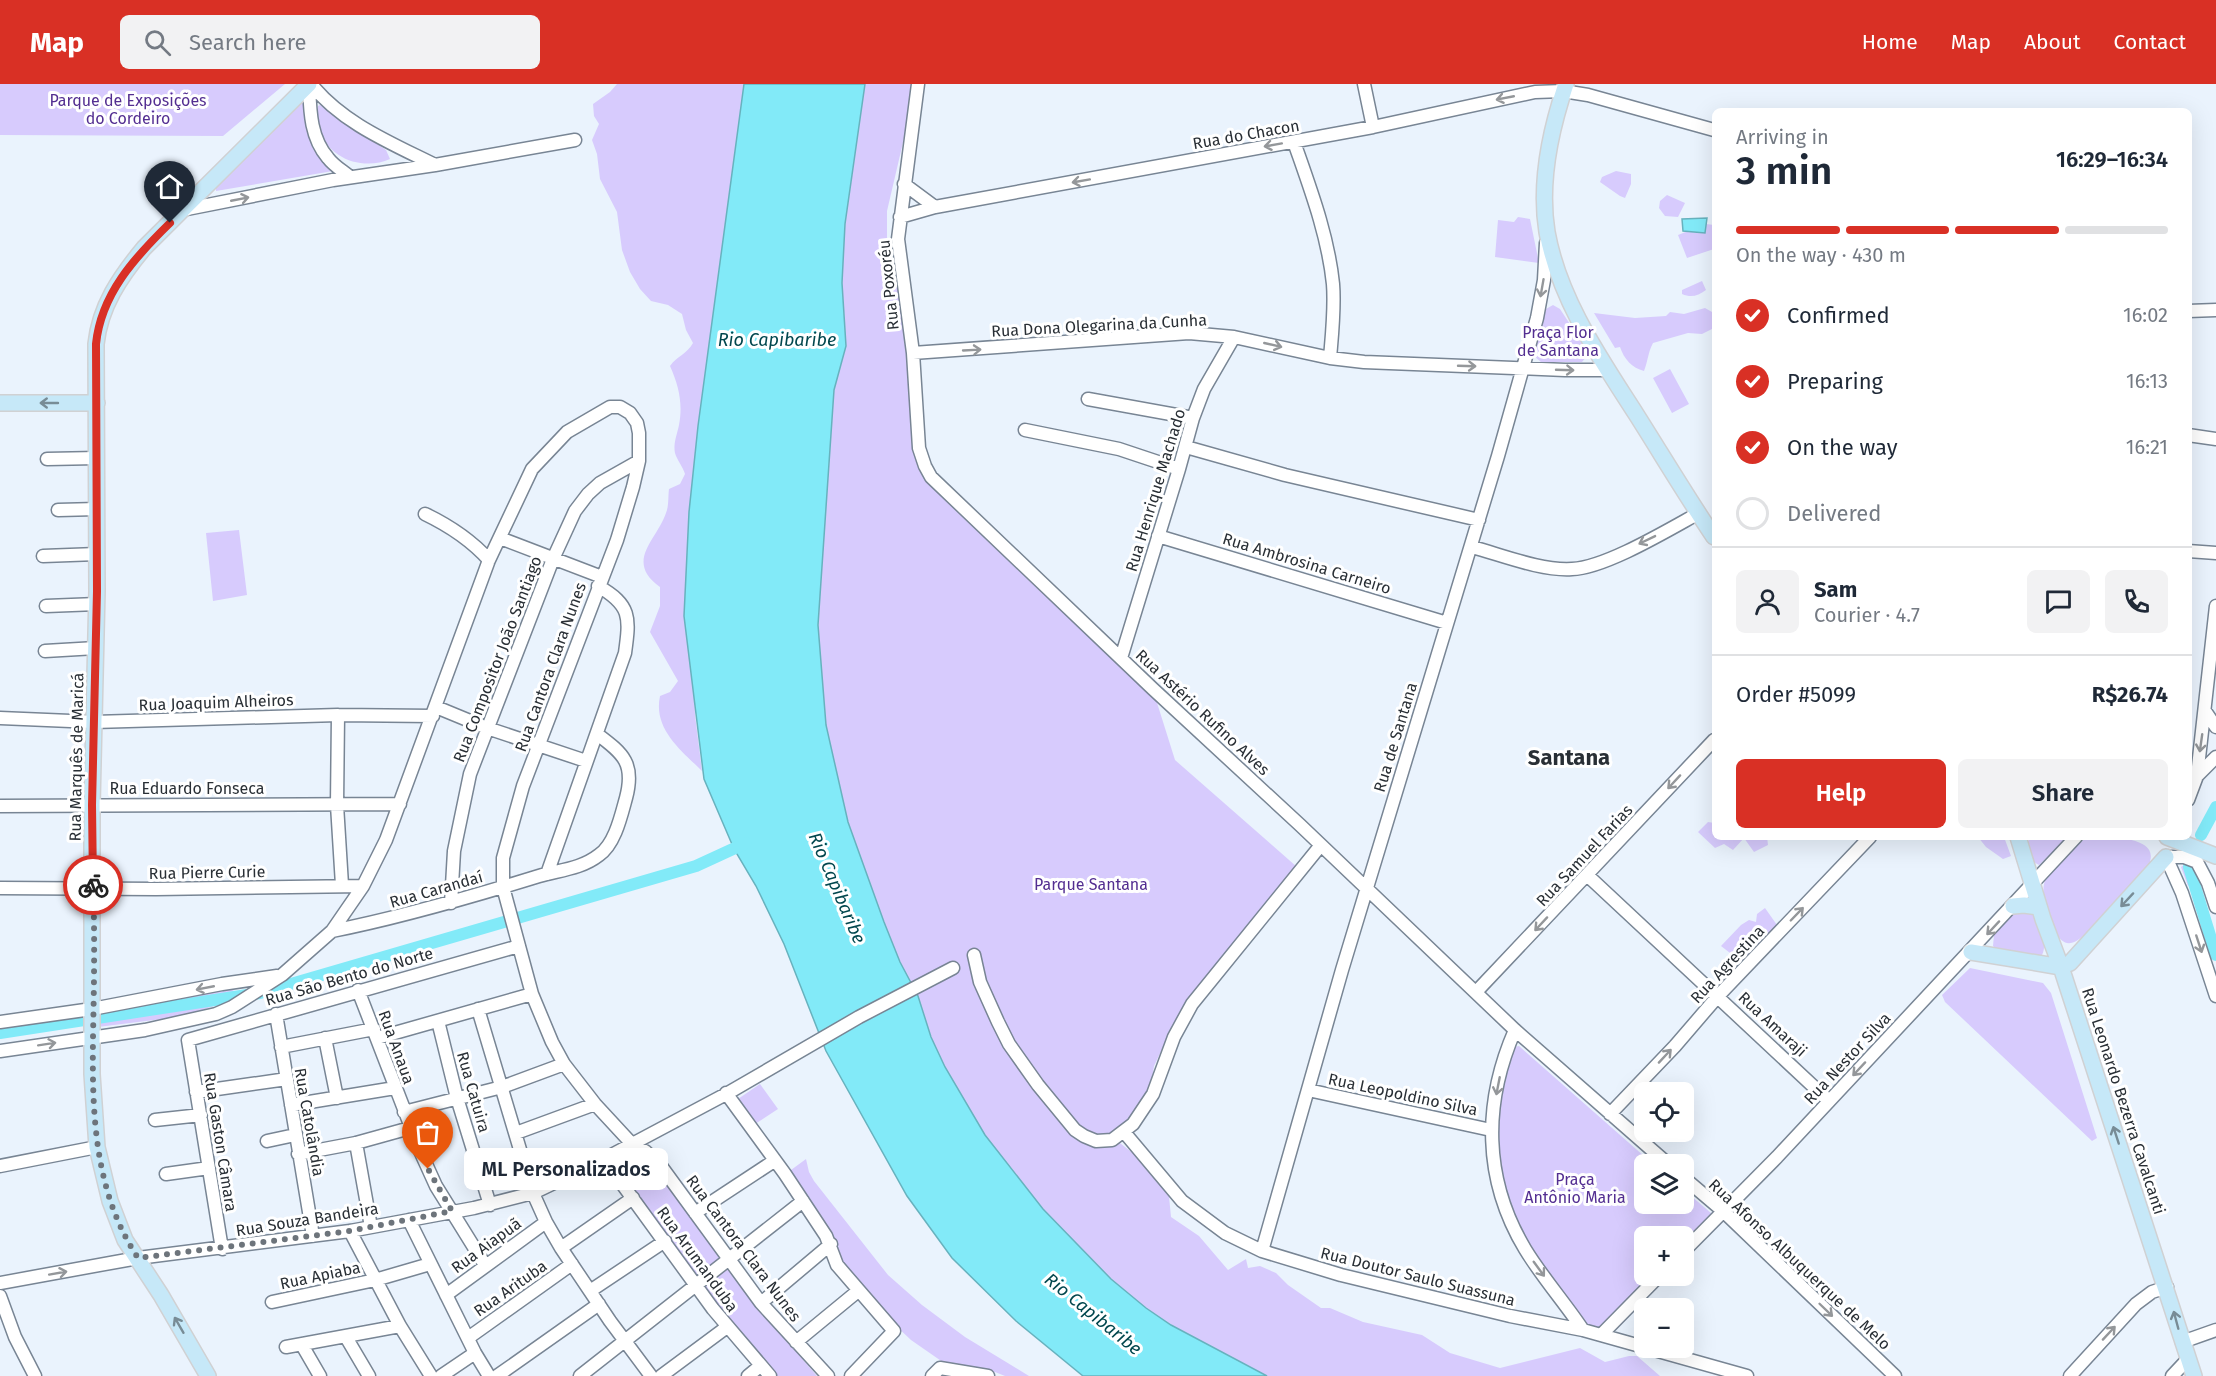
<!DOCTYPE html>
<html lang="en">
<head>
<meta charset="utf-8">
<style>
  body { margin:0; font-family:"Fira Sans",sans-serif; background:#f2f2f3; color:#1f2937; height:100vh; display:flex; flex-direction:column; font-size:22px; white-space:nowrap }
  * { box-sizing:border-box; margin:0 }
  p { font-size:20px; color:#747a83 }
  .icon { flex:none; width:33px; height:33px; fill:none; stroke:currentColor; stroke-width:2; stroke-linecap:round; stroke-linejoin:round }
  .map { position:relative; flex:1; overflow:hidden }
  .sheet { position:absolute; left:1712px; top:24px; width:480px; height:732px; display:flex; flex-direction:column; background:#fff; border-radius:9px; box-shadow:0 6px 24px #0002 }
  .sheet>* { flex:none }
  .buttons { position:absolute; left:1634px; top:998px; display:grid; gap:12px }
  .buttons a { display:grid; place-items:center; width:60px; height:60px; border-radius:9px; background:#fff; box-shadow:0 6px 24px #0002; font-size:30px }
  .pin { position:absolute; display:grid; place-items:center; width:51px; height:51px; color:#fff; margin:-62px -26px; border-radius:50% 50% 50% 0; rotate:-45deg; box-shadow:0 0 6px #0007 }
  .pin .icon { rotate:45deg }
  .courier { position:absolute; display:grid; place-items:center; width:60px; height:60px; margin:-30px; border:4px solid #d93025; border-radius:50%; background:#fff; color:#222; box-shadow:0 2px 8px #0007 }
  .bubble { position:absolute; height:42px; border-radius:9px; background:#fff; box-shadow:0 6px 24px #0002; font-size:20px; font-weight:600; line-height:42px; text-align:center }
  .head em { font-style:normal; font-weight:600 }
  .head div { display:flex; flex-direction:column-reverse }
  .head { display:flex; align-items:center; justify-content:space-between; height:102px; padding:0 24px }
  h1 { font-size:39px; font-weight:600; line-height:45px }
  .bar { display:grid; grid-template-columns:repeat(4,1fr); gap:9px 6px; align-content:center; height:72px; padding:0 24px }
  .bar i { height:8px; border-radius:4px; background:#e0e1e3 }
  .bar .on { background:#d93025 }
  .bar p { grid-column:span 4 }
  .line { display:flex; align-items:center; gap:15px; padding:0 24px; border-top:2px solid #e0e1e3 }
  .line div { flex:1 }
  .round { display:grid; place-items:center; flex:none; width:63px; height:63px; border-radius:9px; background:#f2f2f3 }
  ol { padding:0 24px; list-style:none }
  li { display:flex; align-items:center; gap:18px; height:66px }
  li p { margin-inline-start:auto }
  li .icon { padding:6px; border-radius:50%; background:#d93025; color:#fff; stroke-width:4 }
  li:last-child { color:#747a83 }
  li i { width:33px; height:33px; border:3px solid #e0e1e3; border-radius:50% }
  .button { display:flex; gap:12px; margin-top:auto; padding:12px 24px }
  .button a { flex:1; height:69px; border-radius:9px; background:#d93025; color:#fff; font-size:24px; font-weight:600; line-height:69px; text-align:center }
  .button a+a { background:#f2f2f3; color:#1f2937 }
  header { display:flex; align-items:center; gap:36px; box-sizing:border-box; height:84px; padding:0 30px; background:#d93025; color:#fff }
  header strong { font-size:28px }
  nav { display:flex; gap:33px; margin-inline-start:auto; font-size:21px }
  .search { width:420px; height:54px; background:#f2f2f3; display:flex; align-items:center; gap:15px; box-sizing:border-box; padding:0 21px; border-radius:9px; color:#747a83; font-size:22px }
  .map>svg:first-child { display:block }
</style>
</head>
<body>
<header>
<strong>Map</strong>
<div class="search"><svg class="icon" aria-label="search" viewBox="0 0 24 24"><circle cx="10" cy="10" r="6"/><path d="M15 15l6 6"/></svg>Search here</div>
<nav><a>Home</a><a>Map</a><a>About</a><a>Contact</a></nav>
</header>
<div class="map">
<svg width="2216" height="1292" viewBox="0 0 2216 1292">
  <rect width="100%" height="100%" fill="#eaf3fd"/>
  <path fill="#d7cbfd" d="M0,0H285L223,52L0,51Z
    M617,0H744L698,342L689,428L695,631L702,687C681,666 653,645 660,612L670,608L678,597L650,548L660,522V503C624,477 657,456 666,429C669,422 668,412 669,405L680,400L685,390C683,383 677,376 675,369C673,359 677,351 679,341C683,320 679,302 670,282C677,272 687,270 693,259L686,246L682,230L668,221L651,217L640,205L630,188L622,166L617,128L600,95L597,70L592,56L599,40L594,32L593,20L610,8Z
    M865,0H911L908,37L887,127V169L897,196L903,234L909,293L911,340L915,362L928,384L1153,606L1175,676L1297,783L1177,934L1154,982L1149,1015L1116,1056L1152,1084L1167,1092L1171,1133L1199,1152L1228,1186L1246,1175L1248,1184L1260,1182L1276,1189L1288,1201L1321,1224H1330L1363,1238L1422,1251L1450,1269L1500,1284L1580,1264L1605,1278L1629,1272H1637L1660,1292H1267L1171,1241L1146,1224L1111,1195L1043,1125L985,1051L945,983L931,953L918,912L900,878L884,838L848,738L826,641L818,541L823,453L834,306L841,280L845,241L842,199L845,140Z
    M302,14L305,15C303,50 311,62 333,87L216,107V102Z
    M320,21L386,66L390,75C364,87 328,75 320,46C317,38 318,30 318,22Z
    M1616,87L1631,90V100L1625,114L1620,112L1600,98L1602,93Z
    M1667,111L1685,119L1678,133L1665,132L1659,124L1660,117Z
    M1518,133L1530,135L1539,179L1495,173L1498,136L1514,138Z
    M1706,140L1714,141V165L1687,174L1678,151L1688,147L1704,149Z
    M1702,197L1706,206C1698,212 1691,214 1682,210V206Z
    M1553,221L1560,225L1587,266V272L1582,278H1541L1534,272L1538,248L1546,225Z
    M1705,224L1712,228L1714,225V244L1702,250L1688,249L1653,259C1648,268 1648,277 1644,287C1632,284 1624,275 1620,263L1615,264L1594,229L1635,234L1666,232L1670,228L1684,230Z
    M1670,285L1689,320L1672,329L1653,294Z
    M239,446L247,511L213,517L206,449Z
    M1708,738L1714,739V753H1767L1768,761L1754,768L1744,754L1733,766L1724,760L1715,764L1698,748Z
    M1978,753H2004L2011,772L2003,775L1986,763Z
    M2030,753H2068L2039,781L2032,777L2025,765Z
    M2086,753C2104,753 2167,750 2147,784L2083,852C2062,871 2055,848 2050,831C2046,819 2040,807 2046,794Z
    M2187,779L2195,784L2200,798L2188,802L2181,783Z
    M1765,824L1777,841L1743,879L1721,862L1741,841L1749,836L1756,838L1757,830Z
    M2017,827L2033,829L2035,831C2039,844 2050,862 2040,874L1997,866L1993,862L1994,851Z
    M1970,884L2043,899L2051,909L2097,1054L2092,1057L1945,918L1942,911Z
    M227,904L237,908L238,911L214,922L193,929L162,935L98,943L99,930L101,927Z
    M1519,962L1653,1080H1644V1119H1683V1105L1711,1129V1133L1683,1165V1152H1644V1191H1658L1602,1244H1589L1525,1160L1500,1094L1497,1028L1510,968L1514,963Z
    M760,1000L778,1025L752,1042L735,1017Z
    M629,1067H634L656,1081L750,1214L817,1292H773L753,1269L613,1078V1074Z
    M806,1075L809,1088L814,1097L888,1191L922,1221L965,1253L1029,1292H1005L995,1288L963,1285L947,1281L911,1256L859,1207L813,1129L791,1086Z"/>
  <path fill="#82eaf8" stroke="#67b2be" stroke-width="1.5" d="M744,0H865L845,140L842,199L846,262L834,306L818,541L826,641L848,738L884,838L900,878L918,912L931,953L945,983L985,1051L1043,1125L1111,1195L1146,1224L1171,1241L1267,1292H1083L1016,1237L952,1174L907,1112L826,967L784,860L756,802L734,765L704,695L684,532L689,428L698,342Z
    M1707,134L1705,149L1683,147L1682,135Z"/>
  <g fill="none" stroke-linecap="round" stroke-linejoin="round">
    <path stroke="#82eaf8" stroke-width="12" d="M2201,751L2216,723
      M2189,783L2216,871
      M0,949L260,909L696,782L746,759"/>
    <g stroke="#788594" stroke-width="15">
      <path id="minor" d="M309,0C310,26 310,53 328,74C334,82 343,87 350,93
        M311,0C342,39 391,59 435,81
        M918,0L898,155L913,269L919,364L925,382L931,393L1153,605L1300,741L1515,946L1668,1080
        M1364,0L1373,43
        M1294,58C1310,104 1328,151 1333,200C1335,224 1332,250 1330,274
        M904,100L935,123
        M182,126L333,96L435,81L575,56
        M900,133L935,123L1373,43L1535,8L1563,7L1588,11L1714,46
        M2188,227L2216,226
        M913,269L1189,249L1234,253L1330,274L1364,278L1565,286H1608
        M1088,315L1193,334
        M1025,346L1119,365L1179,385
        M2188,351L2216,355
        M1186,363L1285,391L1479,436
        M47,375L97,374
        M58,426L97,425
        M425,430C450,442 471,456 489,476
        M1158,452L1447,539
        M500,454L602,493
        M1472,463C1502,471 1541,487 1572,485C1605,484 1668,446 1699,429
        M2188,467L2216,469
        M43,472L97,470
        M46,522L97,520
        M45,567L96,564
        M1121,574L1179,385L1193,334L1204,305L1234,253
        M436,623L487,644L586,677
        M2205,627L2216,643
        M338,631L337,721L342,801
        M0,634L94,638L338,631L433,632
        M2197,692L2216,673
        M2188,716L2197,692L2216,522
        M0,722L400,720
        M2166,773L2182,809L2216,912
        M2166,773H2184L2197,778L2208,799L2216,823
        M547,790L625,569C630,533 631,521 598,502
        M1587,791L1829,1017
        M0,804L156,805L363,802
        M451,819L454,767L470,690L553,475L575,427L588,410L600,399L639,377
        M332,847C403,833 471,813 539,792C560,786 581,785 599,771C615,760 621,732 626,714C635,680 624,670 597,650
        M974,871L980,898L998,938L1009,960L1038,1001L1075,1046L1084,1052L1096,1057L1112,1056L1133,1040L1153,1010L1174,953L1192,920L1321,761
        M358,906L421,1069L436,1102L485,1181
        M1476,908L1714,656
        M478,925L533,1109L546,1138L561,1164L610,1237L651,1292
        M276,930L313,1152
        M438,937L457,1014L490,1121
        M0,938L92,925L222,900L277,892
        M1515,946C1483,1019 1483,1095 1525,1165C1542,1193 1565,1219 1583,1246
        M325,954L337,1014
        M377,954L532,910
        M281,963L374,945
        M0,967L145,946L216,930L232,923L282,891L332,847L363,802L386,756L489,476L532,385L567,348L610,323H620L630,329L637,339L639,349V377L633,403L617,456L523,702L503,774V803L532,910L552,958L564,980L595,1020L632,1060L645,1067L661,1082L761,1219L828,1292
        M1308,1006L1491,1046
        M196,1008L287,995
        M726,1009L785,1090L826,1152L837,1181L894,1247L851,1292
        M291,1021L395,1004
        M404,1028L502,1003L564,980
        M1610,1030L1675,962L1718,912L1870,753
        M155,1036L201,1031
        M1124,1048L1182,1117L1225,1149L1262,1167L1341,1191L1510,1232L1583,1246L1747,1292
        M516,1049L595,1020
        M267,1057L295,1051
        M356,1059L371,1143
        M298,1070L356,1059L410,1044
        M604,1075L713,1225L770,1292
        M0,1082L97,1063
        M166,1090L209,1084
        M1683,1093L1723,1127L1895,1292
        M695,1129L774,1077
        M409,1136L475,1269L489,1292
        M350,1147L400,1242L431,1292
        M561,1164L633,1114
        M222,1165L188,956L519,862
        M1262,1167L1342,886L1498,372L1537,234L1544,196L1546,159
        M1683,1168L1777,1073L2076,753
        M0,1199L138,1174L350,1147L474,1124L533,1109L604,1075L728,1009L859,933L953,884
        M590,1207L665,1157
        M446,1211L546,1138
        M0,1212L15,1253L35,1292
        M272,1218L375,1196L430,1180
        M761,1219L831,1160
        M1601,1251L1660,1191
        M346,1253L369,1292
        M468,1254L572,1180
        M796,1258L858,1207
        M2182,1258L2216,1246
        M302,1261L320,1292
        M286,1263L400,1242
        M441,1292L475,1269
        M497,1292L599,1220
        M580,1292L803,1117
        M661,1292L727,1243
        M748,1292L760,1282
        M932,1292L940,1284L988,1292
        M2070,1292L2136,1220L2152,1208L2167,1203
        M2172,1292L2187,1276"/>
    </g>
    <g stroke="#d0d1d3" stroke-width="18">
      <path id="major" d="M1566,0C1550,47 1539,99 1547,148C1559,215 1600,274 1636,330C1662,371 1687,413 1714,453
        M0,319H97
        M2018,753L2043,835L2061,883L2194,1292
        M2167,753L2216,772
        M2013,822L2024,821L2039,823
        M1971,868L2061,883L2070,879L2166,773
        M208,1292L161,1211L125,1156L110,1117L97,1063L92,990V721L97,507L96,260C100,222 120,193 144,164L309,0"/>
    </g>
    <use href="#minor" stroke="#fff" stroke-width="12"/>
    <use href="#major" stroke="#c6e8f8" stroke-width="15"/>
  </g>
  <defs><path id="oneway-shaft" d="M-6 0H5M1.5-3L5.5 0L1.5 3" fill="none" stroke-width="1.6" stroke-linecap="round" stroke-linejoin="round" transform="scale(1.5)"/></defs>
  <g stroke="#94979a">
    <use href="#oneway-shaft" transform="translate(1505 14) rotate(169)"/>
    <use href="#oneway-shaft" transform="translate(1273 61) rotate(170)"/>
    <use href="#oneway-shaft" transform="translate(1081 97) rotate(170)"/>
    <use href="#oneway-shaft" transform="translate(240 115) rotate(-11)"/>
    <use href="#oneway-shaft" transform="translate(1542 204) rotate(100)"/>
    <use href="#oneway-shaft" transform="translate(1273 261) rotate(13)"/>
    <use href="#oneway-shaft" transform="translate(972 266) rotate(-3)"/>
    <use href="#oneway-shaft" transform="translate(1467 282) rotate(2)"/>
    <use href="#oneway-shaft" transform="translate(1565 286) rotate(2)"/>
    <use href="#oneway-shaft" transform="translate(1647 456) rotate(154)"/>
    <use href="#oneway-shaft" transform="translate(2201 659) rotate(98)"/>
    <use href="#oneway-shaft" transform="translate(1674 698) rotate(133)"/>
    <use href="#oneway-shaft" transform="translate(1797 830) rotate(-46)"/>
    <use href="#oneway-shaft" transform="translate(1541 840) rotate(133)"/>
    <use href="#oneway-shaft" transform="translate(1993 844) rotate(133)"/>
    <use href="#oneway-shaft" transform="translate(2199 860) rotate(72)"/>
    <use href="#oneway-shaft" transform="translate(205 904) rotate(169)"/>
    <use href="#oneway-shaft" transform="translate(47 960) rotate(-9)"/>
    <use href="#oneway-shaft" transform="translate(1665 972) rotate(-47)"/>
    <use href="#oneway-shaft" transform="translate(1859 985) rotate(133)"/>
    <use href="#oneway-shaft" transform="translate(1498 1002) rotate(101)"/>
    <use href="#oneway-shaft" transform="translate(1539 1185) rotate(54)"/>
    <use href="#oneway-shaft" transform="translate(58 1189) rotate(-10)"/>
    <use href="#oneway-shaft" transform="translate(1826 1226) rotate(44)"/>
    <use href="#oneway-shaft" transform="translate(2109 1249) rotate(-47)"/>
  </g>
  <g stroke="#788c96">
    <use href="#oneway-shaft" transform="translate(49 319) rotate(-180)"/>
    <use href="#oneway-shaft" transform="translate(2127 816) rotate(133)"/>
    <use href="#oneway-shaft" transform="translate(2116 1051) rotate(-108)"/>
    <use href="#oneway-shaft" transform="translate(2176 1236) rotate(-105)"/>
    <use href="#oneway-shaft" transform="translate(179 1241) rotate(-120)"/>
  </g>
  <g fill="none" stroke-linecap="round" stroke-linejoin="round">
    <path stroke="#6d747b" stroke-width="6" stroke-dasharray="0 10.8" d="M93,801C95,851 94,902 93,953C92,1029 94,1108 138,1174L350,1147L452,1127L428,1085"/>
    <path stroke="#d93025" stroke-width="8" d="M93,801L92,721L97,507L96,260C101,210 135,173 170,139"/>
  </g>
  <g text-anchor="middle" stroke-width="6" stroke-linejoin="round" paint-order="stroke">
    <g font-size="16" fill="#532e91" stroke="#fff">
      <text x="128" y="22">Parque de Exposições<tspan x="128" dy="18">do Cordeiro</tspan></text>
      <text x="1558" y="254">Praça Flor<tspan x="1558" dy="18">de Santana</tspan></text>
      <text x="1091" y="806">Parque Santana</text>
      <text x="1575" y="1101">Praça<tspan x="1575" dy="18">Antônio Maria</tspan></text>
    </g>
    <g font-size="16" fill="#292f35" stroke="#fff">
      <text transform="translate(1246 50) rotate(-10)" y="6">Rua do Chacon</text>
      <text transform="translate(888 201) rotate(-96)" y="6">Rua Poxoréu</text>
      <text transform="translate(1099 241) rotate(-3)" y="6">Rua Dona Olegarina da Cunha</text>
      <text transform="translate(1155 406) rotate(-73)" y="6">Rua Henrique Machado</text>
      <text transform="translate(1307 479) rotate(17)" y="6">Rua Ambrosina Carneiro</text>
      <text transform="translate(497 575) rotate(-69)" y="6">Rua Compositor João Santiago</text>
      <text transform="translate(550 583) rotate(-70)" y="6">Rua Cantora Clara Nunes</text>
      <text transform="translate(216 618) rotate(-2)" y="6">Rua Joaquim Alheiros</text>
      <text transform="translate(1203 628) rotate(43)" y="6">Rua Astério Rufino Alves</text>
      <text transform="translate(1395 653) rotate(-73)" y="6">Rua de Santana</text>
      <text transform="translate(76 673) rotate(-89)" y="6">Rua Marquês de Maricá</text>
      <text x="187" y="710">Rua Eduardo Fonseca</text>
      <text transform="translate(1584 771) rotate(-47)" y="6">Rua Samuel Farias</text>
      <text transform="translate(207 788) rotate(-1)" y="6">Rua Pierre Curie</text>
      <text transform="translate(436 805) rotate(-16)" y="6">Rua Carandaí</text>
      <text transform="translate(1727 880) rotate(-47)" y="6">Rua Agrestina</text>
      <text transform="translate(349 892) rotate(-16)" y="6">Rua São Bento do Norte</text>
      <text transform="translate(1773 940) rotate(43)" y="6">Rua Amaraji</text>
      <text transform="translate(397 963) rotate(70)" y="6">Rua Anaua</text>
      <text transform="translate(1847 974) rotate(-47)" y="6">Rua Nestor Silva</text>
      <text transform="translate(474 1008) rotate(74)" y="6">Rua Catuira</text>
      <text transform="translate(1403 1010) rotate(12)" y="6">Rua Leopoldino Silva</text>
      <text transform="translate(2124 1017) rotate(72)" y="6">Rua Leonardo Bezerra Cavalcanti</text>
      <text transform="translate(310 1038) rotate(80)" y="6">Rua Catolândia</text>
      <text transform="translate(221 1058) rotate(81)" y="6">Rua Gaston Câmara</text>
      <text transform="translate(307 1135) rotate(-9)" y="6">Rua Souza Bandeira</text>
      <text transform="translate(486 1161) rotate(-36)" y="6">Rua Aiapuã</text>
      <text transform="translate(744 1164) rotate(53)" y="6">Rua Cantora Clara Nunes</text>
      <text transform="translate(698 1175) rotate(54)" y="6">Rua Arumanduba</text>
      <text transform="translate(1800 1180) rotate(43)" y="6">Rua Afonso Albuquerque de Melo</text>
      <text transform="translate(320 1191) rotate(-12)" y="6">Rua Apiaba</text>
      <text transform="translate(1418 1192) rotate(14)" y="6">Rua Doutor Saulo Suassuna</text>
      <text transform="translate(510 1204) rotate(-35)" y="6">Rua Arituba</text>
    </g>
    <g font-size="18" font-style="italic" fill="#02474e" stroke="#fff">
      <text x="777" y="262">Rio Capibaribe</text>
      <text transform="translate(837 804) rotate(67)" y="6">Rio Capibaribe</text>
      <text transform="translate(1093 1230) rotate(39)" y="6">Rio Capibaribe</text>
    </g>
    <g font-size="22" font-weight="bold" fill="#292f35" stroke="#fff">
      <text x="1569" y="681">Santana</text>
    </g>
  </g>
</svg>
<div class="buttons">
<a><svg class="icon" aria-label="locate" viewBox="0 0 24 24"><circle cx="12" cy="12" r="6"/><path d="M12 2v4M12 18v4M2 12h4M18 12h4"/></svg></a>
<a><svg class="icon" aria-label="layers" viewBox="0 0 24 24"><path d="M12 4l9 5-9 5-9-5zM3 14l9 5 9-5"/></svg></a>
<a>+</a>
<a>−</a>
</div>
<div class="pin" style="left:428px;top:1085px;background:#ea580c"><svg class="icon" aria-label="bag" viewBox="0 0 24 24"><path d="M5 8h14l-1 12H6zM9 8a3 3 0 0 1 6 0"/></svg></div>
<div class="pin" style="left:170px;top:139px;background:#1f2937"><svg class="icon" aria-label="home" viewBox="0 0 24 24"><path d="M3 11l9-7 9 7M6 9v11h12V9"/></svg></div>
<div class="courier" style="left:93px;top:801px"><svg class="icon" aria-label="bike" viewBox="0 0 24 24"><circle cx="6" cy="16" r="4"/><circle cx="18" cy="16" r="4"/><path d="M6 16l4-8h5l3 8M10 8l3 8H6M13 5h3"/></svg></div>
<div class="bubble" style="left:464px;top:1064px;width:204px">ML Personalizados</div>
<section class="sheet">
<div class="head"><div><h1>3 min</h1><p>Arriving in</p></div><em>16:29–16:34</em></div>
<div class="bar"><i class="on"></i><i class="on"></i><i class="on"></i><i></i><p>On the way · 430 m</p></div>
<ol>
<li><svg class="icon" aria-label="check" viewBox="0 0 24 24"><path d="M5 12l5 5 9-10"/></svg>Confirmed<p>16:02</p></li>
<li><svg class="icon" aria-label="check" viewBox="0 0 24 24"><path d="M5 12l5 5 9-10"/></svg>Preparing<p>16:13</p></li>
<li><svg class="icon" aria-label="check" viewBox="0 0 24 24"><path d="M5 12l5 5 9-10"/></svg>On the way<p>16:21</p></li>
<li><i></i>Delivered</li>
</ol>
<div class="line" style="height:108px"><a class="round"><svg class="icon" aria-label="person" viewBox="0 0 24 24"><circle cx="12" cy="8" r="4"/><path d="M4 21q1-7 8-7t8 7"/></svg></a><div><b>Sam</b><p>Courier · 4.7</p></div><a class="round"><svg class="icon" aria-label="chat" viewBox="0 0 24 24"><path d="M4 5h16v11H9l-5 4z"/></svg></a><a class="round"><svg class="icon" aria-label="phone" viewBox="0 0 24 24"><path d="M5 4h4l2 5-3 2q2 4 5 5l2-3 5 2v4C11 20 4 13 5 4z"/></svg></a></div>
<div class="line" style="height:78px"><div>Order #5099</div><b>R$26.74</b></div>
<div class="button"><a>Help</a><a>Share</a></div>
</section>
</div>
</body>
</html>
